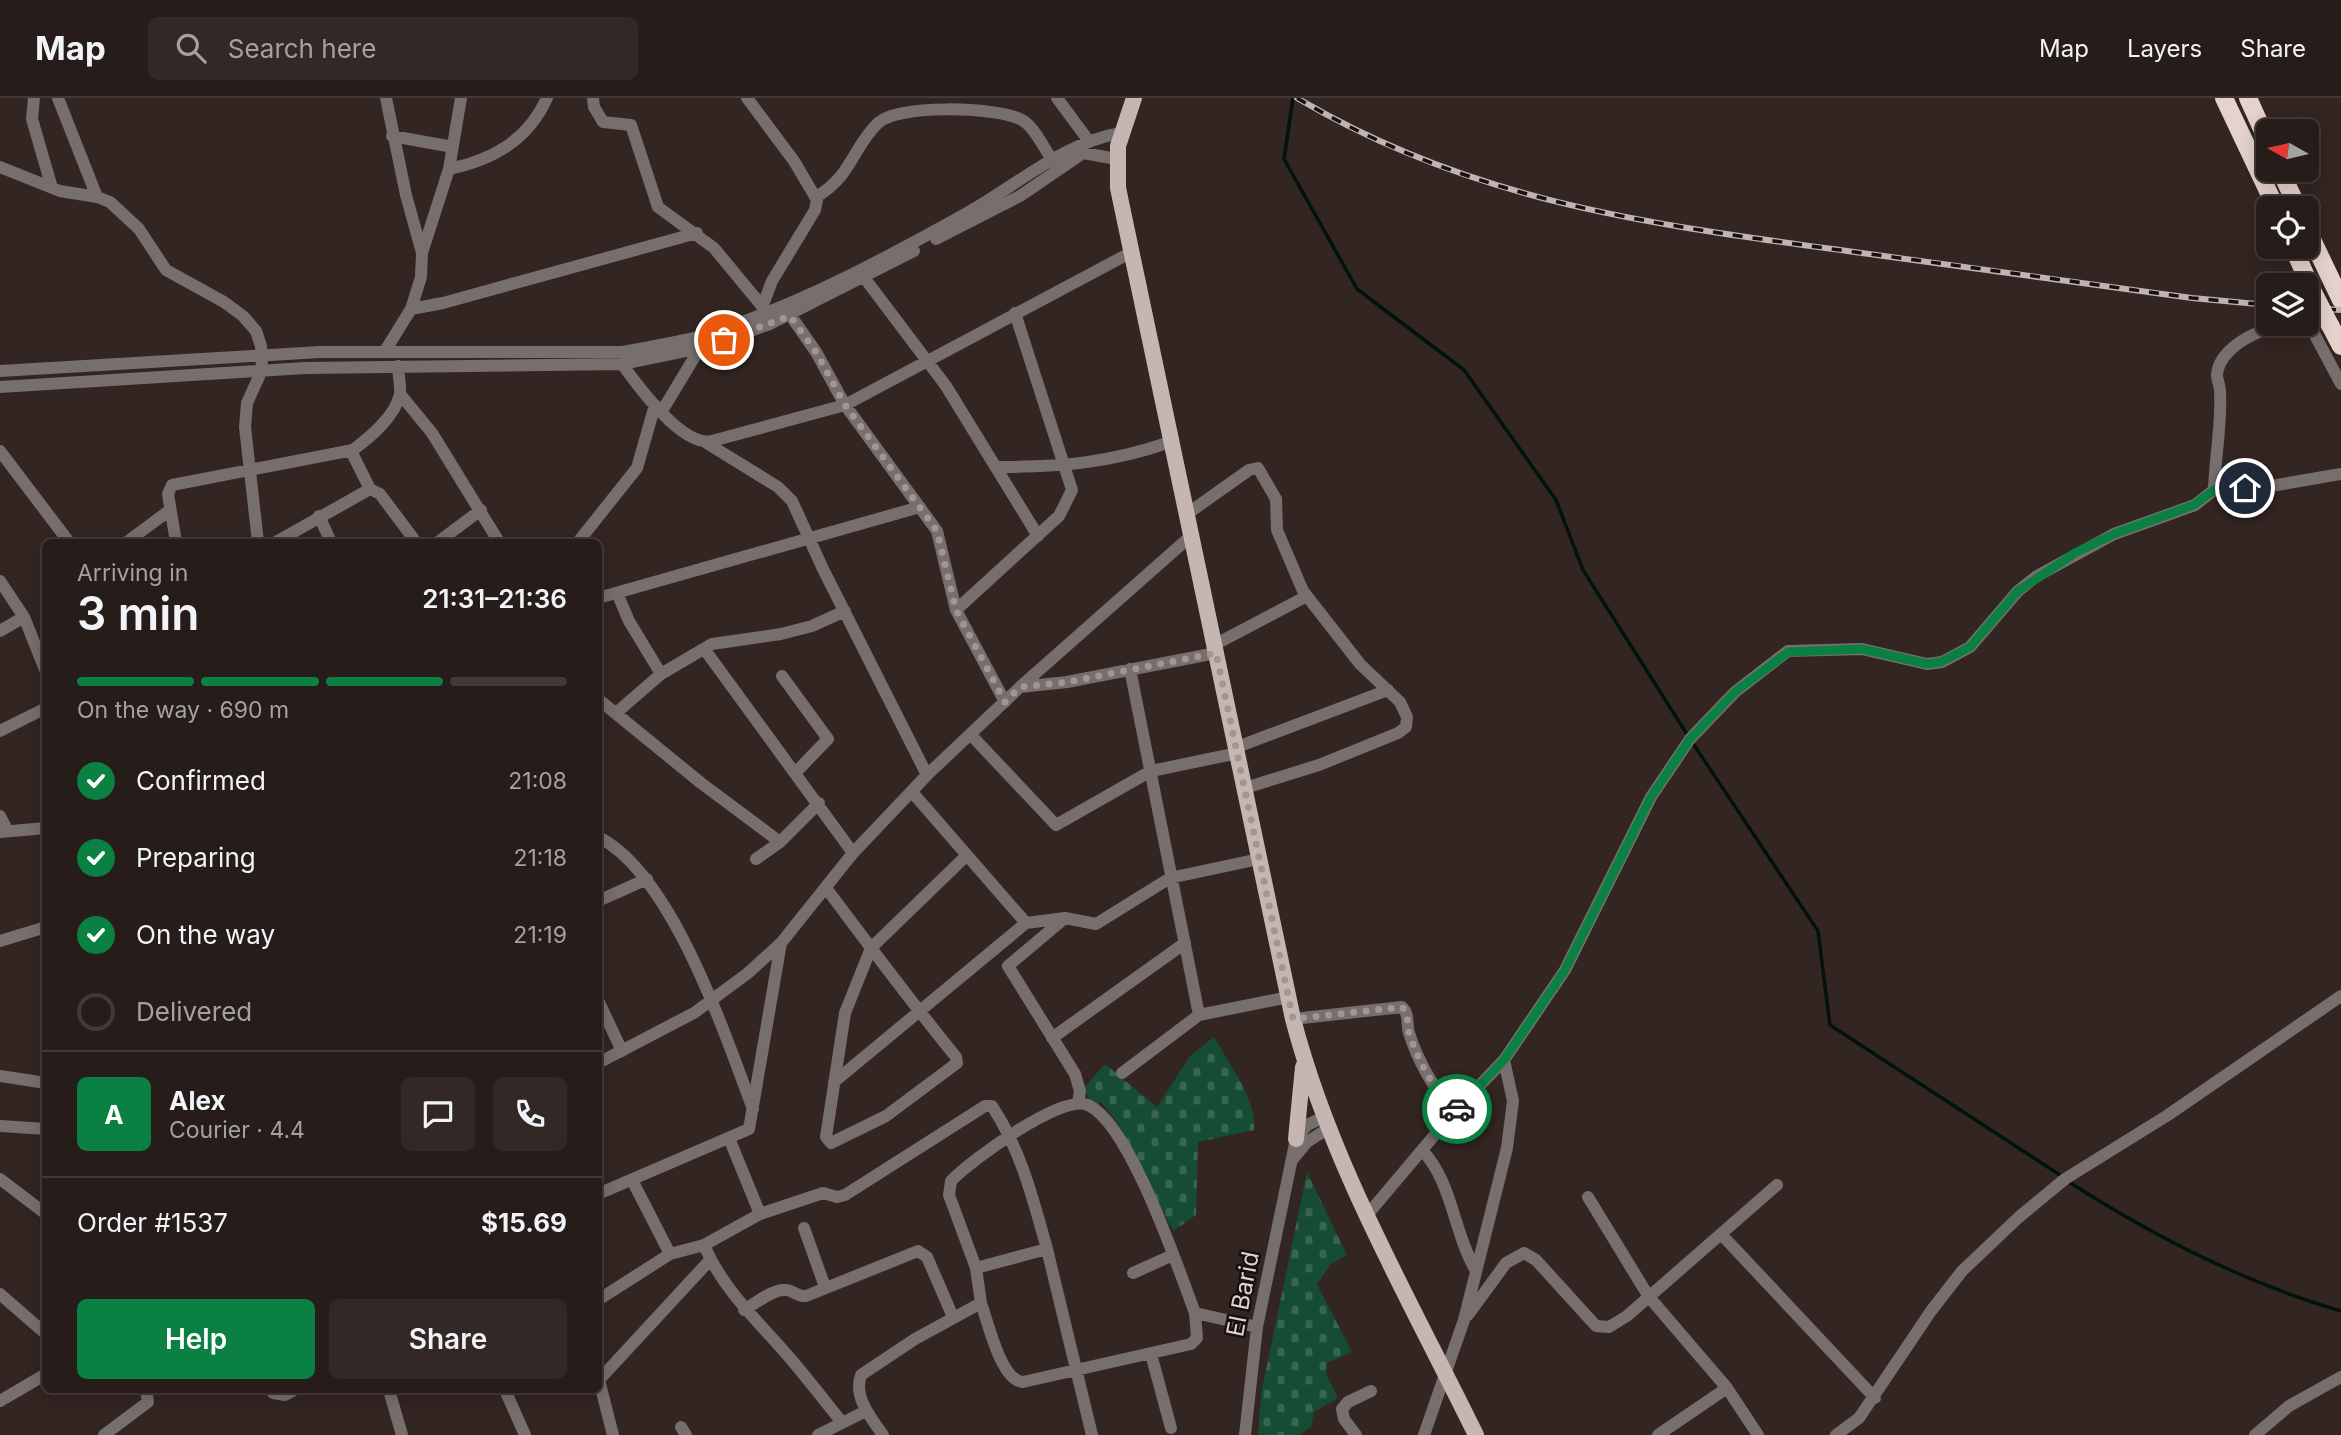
<!DOCTYPE html>
<html lang="en">
<head>
<meta charset="utf-8">
<style>
  body { margin:0; font-family:Inter,sans-serif; background:#322926; color:#f1f3f6; height:100vh; display:flex; flex-direction:column; font-size:26px; white-space:nowrap }
  * { box-sizing:border-box; margin:0 }
  p { font-size:23px; color:#a4a1a2 }
  .icon { flex:none; width:38px; height:38px; fill:none; stroke:currentColor; stroke-width:2; stroke-linecap:round; stroke-linejoin:round }
  .map { position:relative; flex:1; overflow:hidden }
  .sheet { position:absolute; left:42px; top:441px; width:560px; height:854px; display:flex; flex-direction:column; background:#261c19; border-radius:10px; box-shadow:0 4px 18px #0003,0 0 0 2px #423a38 }
  .sheet>* { flex:none }
  .needle { width:46px; rotate:278deg }
  .fabs { position:absolute; left:2256px; top:21px; display:grid; gap:14px }
  .fabs a { display:grid; place-items:center; width:63px; height:63px; border-radius:10px; background:#261c19; box-shadow:0 4px 18px #0003,0 0 0 2px #423a38; font-size:35px }
  .pin { position:absolute; display:grid; place-items:center; width:60px; height:60px; color:#fff; margin:-30px; border:4px solid #fff; border-radius:50%; box-shadow:0 2px 7px #0007 }
  .courier { position:absolute; display:grid; place-items:center; width:70px; height:70px; margin:-35px; border:5px solid #0b8043; border-radius:50%; background:#fff; color:#222; box-shadow:0 2px 9px #0007 }
  .overview em { font-style:normal; font-weight:600 }
  .overview div { display:flex; flex-direction:column-reverse }
  .overview { display:flex; align-items:center; justify-content:space-between; height:119px; padding:0 35px }
  h1 { font-size:46px; font-weight:600; line-height:52px }
  .bar { display:grid; grid-template-columns:repeat(4,1fr); gap:10px 7px; align-content:center; height:84px; padding:0 35px }
  .bar i { height:9px; border-radius:5px; background:#423a38 }
  .bar .current { background:#0b8043 }
  .bar p { grid-column:span 4 }
  .line { display:flex; align-items:center; gap:18px; padding:0 35px; border-top:2px solid #423a38 }
  .line div { flex:1 }
  .round { display:grid; place-items:center; flex:none; width:74px; height:74px; border-radius:10px; background:#322926 }
  ol { padding:0 35px; list-style:none }
  li { display:flex; align-items:center; gap:21px; height:77px }
  li p { margin-inline-start:auto }
  li .icon { padding:7px; border-radius:50%; background:#0b8043; color:#fff; stroke-width:4 }
  li:last-child { color:#a4a1a2 }
  li i { width:38px; height:38px; border:4px solid #423a38; border-radius:50% }
  .primary-button { display:flex; gap:14px; margin-top:auto; padding:14px 35px }
  .primary-button a { flex:1; height:80px; border-radius:10px; background:#0b8043; color:#fff; font-size:28px; font-weight:600; line-height:80px; text-align:center }
  .primary-button a+a { background:#322926; color:#f1f3f6 }
  header { display:flex; align-items:center; gap:42px; box-sizing:border-box; height:98px; padding:0 35px; background:#261c19; border-bottom:2px solid #423a38 }
  header strong { font-size:33px }
  nav { display:flex; gap:38px; margin-inline-start:auto; font-size:24px }
  .search { width:490px; height:63px; background:#322926; display:flex; align-items:center; gap:18px; box-sizing:border-box; padding:0 24px; border-radius:10px; color:#a4a1a2; font-size:26px }
  .map>svg:first-child { display:block }
</style>
</head>
<body>
<header>
<strong>Map</strong>
<div class="search"><svg class="icon" aria-label="search" viewBox="0 0 24 24"><circle cx="10" cy="10" r="6"/><path d="M15 15l6 6"/></svg>Search here</div>
<nav><a>Map</a><a>Layers</a><a>Share</a></nav>
</header>
<div class="map">
<svg width="2341" height="1337" viewBox="0 0 2341 1337">
  <defs>
    <pattern id="cemetery-stones" width="16" height="16" patternUnits="userSpaceOnUse" patternTransform="scale(1.75)"><rect width="16" height="16" fill="#154c33"/><path d="M2 7V4a2 2 0 0 1 4 0v3zM10 15v-3a2 2 0 0 1 4 0v3z" fill="#376550"/></pattern>
  </defs>
  <rect width="100%" height="100%" fill="#332521"/>
  <path fill="url(#cemetery-stones)" d="M1214,939C1230,968 1256,999 1254,1032L1198,1044L1196,1117L1173,1133L1116,1023L1101,1004L1093,1008L1084,990L1105,966L1157,1009L1190,958Z
    M1307,1074L1347,1157L1331,1166L1317,1186L1352,1254L1327,1265L1326,1275L1338,1300L1314,1314L1311,1329L1300,1337H1258L1261,1296Z"/>
  <g fill="none" stroke-linecap="round" stroke-linejoin="round">
    <path stroke="#02140a" stroke-width="3.5" d="M1293,0L1284,61L1357,191L1464,272L1556,402L1583,472L1690,641L1818,833L1830,927L2063,1079
      M2069,1084C2153,1138 2245,1185 2341,1213"/>
    <path stroke="#776f6d" stroke-width="12" d="M34,0L32,21L52,90
      M58,0L97,99
      M593,0L594,9L603,24L631,27L658,109L714,150L771,219
      M747,0L794,63L817,102L815,112L772,183L763,207
      M1057,0L1088,42
      M392,38L453,49
      M0,69L60,93L97,99L110,104L139,131L166,172L224,204L243,218L256,233L261,248L262,272L247,305L245,329L258,444
      M449,71C493,62 528,42 547,0
      M816,99C853,77 852,50 878,25C899,6 995,9 1020,21C1034,27 1044,51 1053,63
      M936,141L1020,98L1083,55L1117,61
      M422,155L449,71L461,0
      M863,178L946,288L1038,438
      M411,211L443,205L697,135
      M786,211L816,254L845,307L937,433L956,512L1005,604
      M385,253L411,211L421,179L422,155L406,97L386,0
      M622,266C638,288 682,349 712,343L845,307L1130,155
      M0,273L320,254H622C648,249 675,245 701,238C793,210 883,162 967,115C1016,88 1064,44 1121,35
      M0,289L305,270L622,266L700,250L770,226L914,153
      M400,296L432,335L499,444
      M662,313L700,250
      M705,344L778,389L792,403L823,471L927,677
      M0,353L69,444
      M351,353L370,391
      M997,369C1060,369 1110,365 1170,344
      M2214,392L2277,387L2341,376
      M1187,416L1249,372L1258,370L1276,401L1277,432L1303,493L1360,566L1400,604L1407,619L1406,629L1398,635L1319,667L1245,690
      M319,418L331,444
      M127,444L170,412
      M176,444L168,396L172,387L353,352C370,339 395,319 400,296C401,288 398,276 398,268
      M276,444L370,391L380,396L416,444
      M438,444L481,412
      M578,444L637,370L655,307
      M0,483L24,519L46,574
      M617,495L629,523L661,576
      M598,500L920,409
      M956,512L1059,418L1072,392L1015,215
      M0,533L24,519
      M1214,547L1307,498
      M705,552L853,755
      M1130,571L1199,917
      M782,578L828,641L796,674
      M1020,589L1067,584L1216,555
      M598,601L701,685L780,744
      M616,615L661,576L712,546L781,536L812,528L845,513
      M0,633L46,610
      M972,638L1056,727L1151,673L1238,655
      M1237,649L1388,592
      M912,694L1026,825
      M0,718L7,732
      M0,734L46,730
      M598,739C672,775 725,937 753,1011
      M756,761L780,744L819,705
      M826,790C869,847 911,904 956,959L957,965L886,1018L831,1045L826,1039L845,915L871,850L965,759
      M598,803L647,781
      M1065,820L1008,868L1075,976L1080,993L1078,1005
      M0,843L46,829
      M598,902L622,953
      M1293,921L1402,909C1410,917 1406,925 1409,935C1418,963 1434,991 1454,1014
      M1052,940L1185,845
      M598,965L694,915L748,875L781,845L853,755L927,677L1020,589L1192,437
      M1122,975L1199,917L1289,899
      M0,978L46,985
      M834,984L1026,825L1065,820L1096,826L1170,780L1259,761
      M0,1028L46,1031
      M729,1040L760,1116
      M1422,1052C1453,1085 1453,1133 1475,1171
      M1293,1061L1307,1044L1329,1030
      M0,1081L46,1116
      M632,1082L670,1156
      M598,1096L749,1031L781,845
      M1588,1099L1649,1199L1727,1290L1758,1337
      M1368,1116L1454,1014L1504,962
      M804,1130L825,1189
      M1721,1136L1875,1300
      M704,1147C723,1192 758,1223 789,1259C807,1280 824,1302 841,1323
      M1047,1151L1092,1337
      M976,1170L949,1097L951,1083C970,1063 1062,995 1088,1007C1130,1026 1178,1170 1195,1215L1257,1229
      M1133,1175L1173,1157
      M0,1196L46,1236
      M598,1202L670,1156L704,1147L760,1116L823,1095L837,1099L845,1097L985,1008H992C1021,1052 1033,1101 1047,1151L976,1170L981,1205L915,1241L861,1277C853,1299 871,1320 883,1337
      M981,1205C988,1224 1001,1283 1023,1284L1191,1246L1197,1240L1195,1215
      M744,1212C755,1206 772,1191 785,1192C794,1192 797,1199 806,1198L918,1153L927,1159L953,1219
      M1468,1217L1506,1165L1524,1155L1536,1162L1596,1228L1609,1229L1627,1218L1777,1087
      M1151,1256L1171,1330
      M271,1292L273,1295L285,1297L294,1292
      M389,1292L402,1337
      M505,1292L525,1337
      M0,1303L46,1276
      M681,1329L686,1337
      M104,1337L148,1304L146,1292
      M613,1337L599,1282L710,1162
      M818,1337L866,1313
      M1245,1337L1257,1229L1296,1041L1307,1027L1324,1019
      M1356,1337L1344,1321L1342,1311L1348,1304L1371,1293
      M1424,1337L1464,1222L1507,1050L1513,1003L1504,962L1565,872L1651,699L1690,641L1735,594L1788,553L1862,551L1927,566L1942,564L1970,549L2018,493L2037,478L2114,436L2195,407L2214,392C2215,359 2222,326 2220,293C2220,288 2217,282 2217,277C2219,243 2282,219 2310,228L2341,286
      M1658,1337L1727,1290
      M1836,1337L1859,1320L1931,1213L1962,1173L2019,1119L2065,1081L2168,1017L2341,898
      M2255,1337L2289,1308L2341,1279"/>
    <path stroke="#c6b6b1" stroke-width="16" d="M1134,0L1118,48V90L1293,921C1331,1067 1410,1202 1476,1337
      M1296,1041L1303,969"/>
    <path stroke="#e5d2cd" stroke-width="18" d="M2224,0L2276,110
      M2248,0L2268,44
      M2280,72L2298,110
      M2306,129L2341,202
      M2293,149L2312,192
      M2330,227L2341,248"/>
    <g stroke="#bfb4b1" stroke-width="6">
      <path id="rail" d="M1297,0C1473,104 1649,126 1847,153C1962,168 2077,184 2192,200L2268,207
        M2306,210L2341,212"/>
    </g>
    <use href="#rail" stroke="#16100e" stroke-width="3.5" stroke-dasharray="10" stroke-linecap="butt"/>
    <path stroke="#e5d2cd" stroke-width="18" d="M2312,192L2330,227"/>
  </g>
  <g fill="none" stroke-linecap="round" stroke-linejoin="round">
    <path stroke="#a29693" stroke-width="7" stroke-dasharray="0 12.6" d="M724,242L790,218L816,254L845,307L937,433L956,512L1005,604L1020,589L1068,584L1216,555L1293,921L1402,909C1410,917 1406,925 1409,935C1418,963 1434,991 1454,1014L1457,1011"/>
    <path stroke="#0b8043" stroke-width="9" d="M1457,1011L1504,962L1565,872L1651,699L1690,641L1735,594L1788,554L1862,551L1927,566L1941,564L1970,549L2018,493L2075,455L2114,436L2194,407L2214,392L2245,390"/>
  </g>
  <g text-anchor="middle" stroke-width="5" stroke-linejoin="round" paint-order="stroke">
    <g font-size="24" fill="#ddd3d0" stroke="#16100e">
      <text transform="translate(1243 1196) rotate(-79)" y="8">El Barid</text>
    </g>
  </g>
</svg>
<div class="fabs">
<a><svg class="needle" viewBox="-14 -14 28 28"><path d="M0-13l5 13h-10z" fill="#e53935"/><path d="M0 13l5-13h-10z" fill="#a4a1a2"/></svg></a>
<a><svg class="icon" aria-label="locate" viewBox="0 0 24 24"><circle cx="12" cy="12" r="6"/><path d="M12 2v4M12 18v4M2 12h4M18 12h4"/></svg></a>
<a><svg class="icon" aria-label="layers" viewBox="0 0 24 24"><path d="M12 4l9 5-9 5-9-5zM3 14l9 5 9-5"/></svg></a>
</div>
<div class="pin" style="left:724px;top:242px;background:#ea580c"><svg class="icon" aria-label="bag" viewBox="0 0 24 24"><path d="M5 8h14l-1 12H6zM9 8a3 3 0 0 1 6 0"/></svg></div>
<div class="pin" style="left:2245px;top:390px;background:#1f2937"><svg class="icon" aria-label="home" viewBox="0 0 24 24"><path d="M3 11l9-7 9 7M6 9v11h12V9"/></svg></div>
<div class="courier" style="left:1457px;top:1011px"><svg class="icon" aria-label="car" viewBox="0 0 24 24"><path d="M5 17H2v-5l4-1 3-4h7l3 4 3 1v5h-3M9 17h6M6 11h13"/><circle cx="7" cy="17" r="2"/><circle cx="17" cy="17" r="2"/></svg></div>
<section class="sheet">
<div class="overview"><div><h1>3 min</h1><p>Arriving in</p></div><em>21:31–21:36</em></div>
<div class="bar"><i class="current"></i><i class="current"></i><i class="current"></i><i></i><p>On the way · 690 m</p></div>
<ol>
<li><svg class="icon" aria-label="check" viewBox="0 0 24 24"><path d="M5 12l5 5 9-10"/></svg>Confirmed<p>21:08</p></li>
<li><svg class="icon" aria-label="check" viewBox="0 0 24 24"><path d="M5 12l5 5 9-10"/></svg>Preparing<p>21:18</p></li>
<li><svg class="icon" aria-label="check" viewBox="0 0 24 24"><path d="M5 12l5 5 9-10"/></svg>On the way<p>21:19</p></li>
<li><i></i>Delivered</li>
</ol>
<div class="line" style="height:126px"><b class="round" style="background:#0b8043;color:#fff">A</b><div><b>Alex</b><p>Courier · 4.4</p></div><a class="round"><svg class="icon" aria-label="chat" viewBox="0 0 24 24"><path d="M4 5h16v11H9l-5 4z"/></svg></a><a class="round"><svg class="icon" aria-label="phone" viewBox="0 0 24 24"><path d="M5 4h4l2 5-3 2q2 4 5 5l2-3 5 2v4C11 20 4 13 5 4z"/></svg></a></div>
<div class="line" style="height:91px"><div>Order #1537</div><b>$15.69</b></div>
<div class="primary-button"><a>Help</a><a>Share</a></div>
</section>
</div>
</body>
</html>
